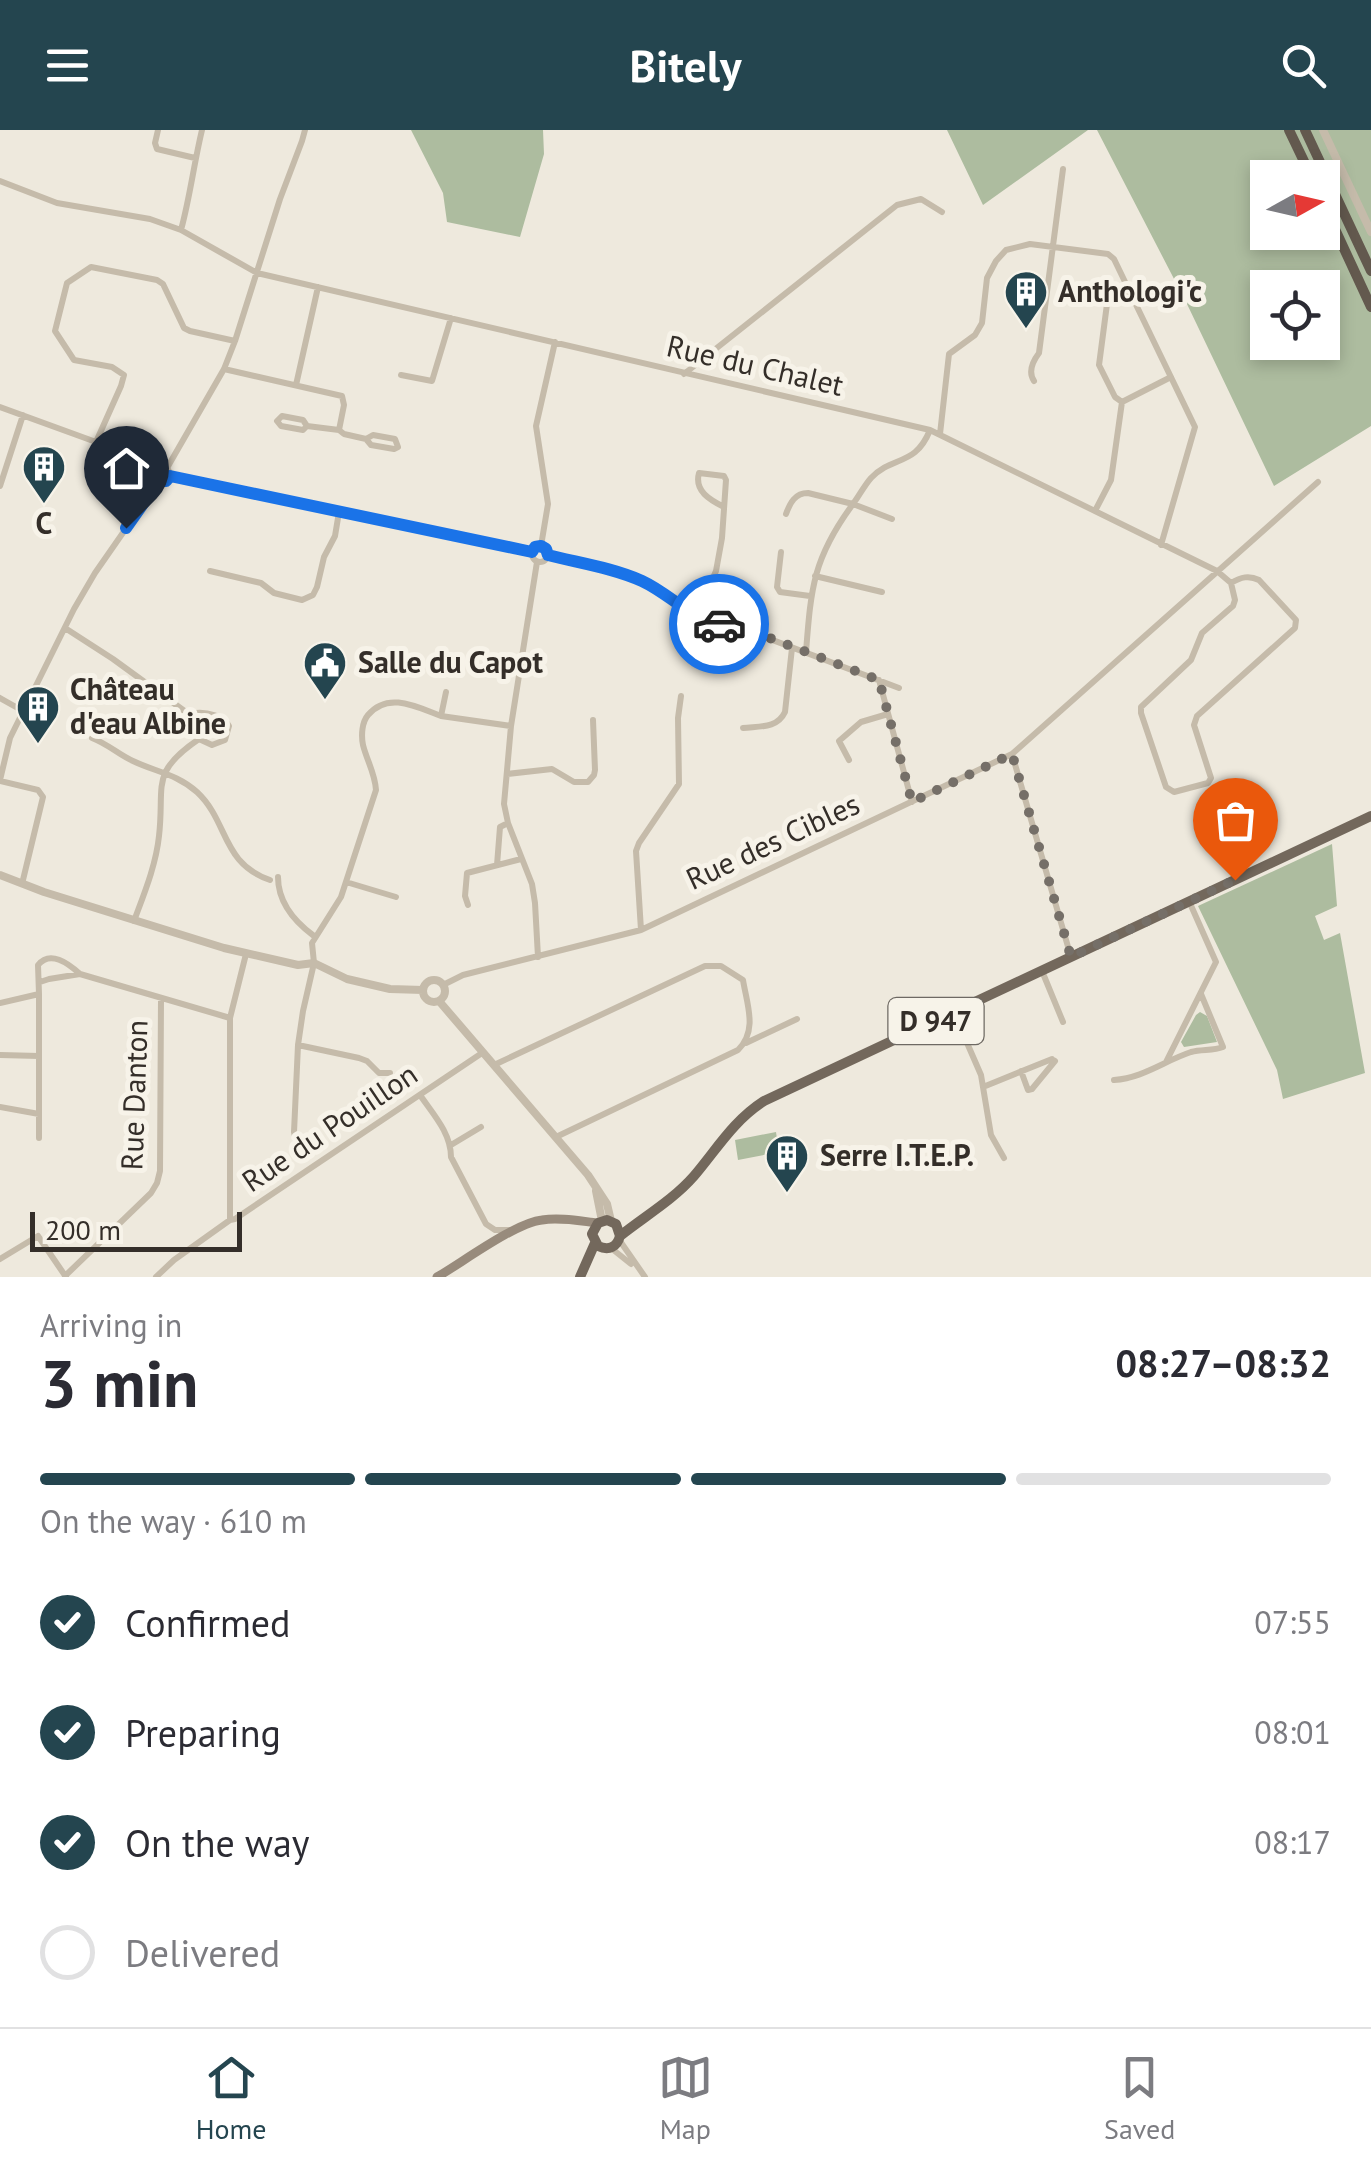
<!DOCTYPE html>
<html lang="en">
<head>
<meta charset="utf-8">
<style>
  body { margin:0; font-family:"PT Sans",sans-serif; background:#f2f2f3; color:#2b2b33; height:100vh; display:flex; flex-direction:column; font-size:38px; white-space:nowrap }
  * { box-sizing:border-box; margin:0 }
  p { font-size:32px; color:#7c7c81 }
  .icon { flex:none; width:55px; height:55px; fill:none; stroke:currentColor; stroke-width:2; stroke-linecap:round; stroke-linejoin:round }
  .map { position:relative; height:1147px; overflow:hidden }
  .details { display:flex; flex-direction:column; background:#fff; flex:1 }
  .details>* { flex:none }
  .needle { width:65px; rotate:82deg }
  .controls { position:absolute; left:1250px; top:30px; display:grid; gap:20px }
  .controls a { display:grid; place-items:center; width:90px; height:90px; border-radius:0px; background:#fff; box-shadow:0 5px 15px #0003; font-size:50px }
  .scale { position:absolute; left:30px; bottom:25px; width:212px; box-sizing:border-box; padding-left:10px; border:5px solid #342e29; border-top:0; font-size:28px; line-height:35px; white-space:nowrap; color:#342e29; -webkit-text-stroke:8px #f7f3e9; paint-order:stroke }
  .pin { position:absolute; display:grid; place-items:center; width:85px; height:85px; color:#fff; margin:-102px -42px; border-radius:50% 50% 50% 0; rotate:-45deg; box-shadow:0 0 10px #0007 }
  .pin .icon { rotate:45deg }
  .courier { position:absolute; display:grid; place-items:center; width:100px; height:100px; margin:-50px; border:8px solid #1a73e8; border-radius:50%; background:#fff; color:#222; box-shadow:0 2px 12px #0007 }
  .head em { font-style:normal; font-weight:700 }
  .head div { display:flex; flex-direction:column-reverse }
  .head { display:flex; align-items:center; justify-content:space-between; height:170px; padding:0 40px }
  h1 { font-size:65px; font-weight:700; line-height:75px }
  .bar { display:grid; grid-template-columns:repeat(4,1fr); gap:15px 10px; align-content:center; height:120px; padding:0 40px }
  .bar i { height:12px; border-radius:8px; background:#e1e1e2 }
  .bar .selected { background:#24454f }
  .bar p { grid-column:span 4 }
  ol { padding:0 40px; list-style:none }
  li { display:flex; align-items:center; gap:30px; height:110px }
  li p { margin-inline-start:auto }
  li .icon { padding:10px; border-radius:50%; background:#24454f; color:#fff; stroke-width:4 }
  li:last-child { color:#7c7c81 }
  li i { width:55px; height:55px; border:5px solid #e1e1e2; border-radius:50% }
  header { display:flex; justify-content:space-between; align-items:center; height:130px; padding:0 40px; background:#24454f; color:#fff; font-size:45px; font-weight:700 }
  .tab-bar { display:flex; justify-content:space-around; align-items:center; height:140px; border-top:2px solid #e1e1e2; background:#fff; font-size:28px; color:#7c7c81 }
  .tab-bar a { display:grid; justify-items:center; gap:5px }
  .tab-bar .selected { color:#24454f }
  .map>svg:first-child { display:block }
</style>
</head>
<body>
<header><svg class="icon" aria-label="menu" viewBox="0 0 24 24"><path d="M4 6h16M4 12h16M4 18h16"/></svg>Bitely<svg class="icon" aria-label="search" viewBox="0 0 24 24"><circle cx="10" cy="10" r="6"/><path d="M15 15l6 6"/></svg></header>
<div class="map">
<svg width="1371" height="1147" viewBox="0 0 1371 1147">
  <rect width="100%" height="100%" fill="#eee9dd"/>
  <path fill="#adbc9f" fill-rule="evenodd" d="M411,0H543L544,24L520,107L447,92L443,63Z
    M947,0H1088L983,75Z
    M1097,0H1371V296L1274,356L1187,174ZM1268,48H1322V102H1268ZM1268,158H1322V212H1268Z
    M1332,714L1337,776L1315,786L1324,810L1340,803L1365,943L1283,969L1277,940L1198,776Z
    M1200,882L1207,886L1217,912L1184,917L1181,912L1196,885Z
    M776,1002L779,1022L738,1030L735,1010Z"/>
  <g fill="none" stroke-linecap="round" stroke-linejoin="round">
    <path stroke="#c5bbaa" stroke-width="6" d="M158,0L155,13L157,19L195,28
      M0,51L57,73L150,89L181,100L257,143L930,300L1217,441L1231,453C1241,447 1249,445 1259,450L1296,490L1295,498L1197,586L1194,595L1211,648L1208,653L1174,662L1166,657L1141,583V577L1191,530L1202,503L1233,476L1235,470L1231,453
      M181,100C190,67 194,33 202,0
      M224,239L342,266L344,275L339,300L307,296L303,300L281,296L277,291L282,286L303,290L307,296
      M684,244L897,75L921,69L942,82
      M401,245L432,251L451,188
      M1034,251C1028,242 1033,231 1039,223L1063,39
      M296,255L318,157
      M1122,272L1115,267L1099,235L1107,174L1129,162
      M0,277L96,312L156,341
      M339,300L344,304L366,309L371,315L394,319L398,317L395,309L373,305L366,309
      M940,304L949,224L975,205L982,193L987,148L996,131L1006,120L1030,114L1108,124L1114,129L1195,297L1161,415
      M96,312L121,256L124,245L112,237L74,230L55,201L67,153L91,137L157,150L163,154L184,198L190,201L235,211
      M167,338L161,337L156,341L155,345L159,351H166L170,343L167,338L224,239L235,211L280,69L302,11L305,0
      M170,346L532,422
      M0,356L23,285
      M1095,381L1111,350L1122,272L1171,247
      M786,384C790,373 795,363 808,363L853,374L892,389
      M532 424a8 8 0 1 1 16 0a8 8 0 1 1-16 0Z
      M541,416L548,374L536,296L555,212
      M781,422L777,457L780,462L810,466
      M548,425L616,442L645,452L701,490L749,501L899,558
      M537,432L511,596L504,674L508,693L532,754L535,773L538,827
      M210,441L261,453L274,463L302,470L313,465L317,457L324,427L335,406L339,382
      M815,446L882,462
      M696,487L716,441L722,408L726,350L724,346L699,343C694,361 710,370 724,377
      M65,498L113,529L190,585L192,587L196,583C207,582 224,586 229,596L225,610L212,615L199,609L192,587
      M806,522C811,458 813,428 853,374C859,366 864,356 871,348C893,325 915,337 930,300
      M879,550L912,672
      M446,562L441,586L511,596
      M0,568L23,581
      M743,598C759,596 777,599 785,582L792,518
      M92,608C108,614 119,625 133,631C156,642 177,644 197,662C229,692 221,733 270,750
      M1012,624L1071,827
      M849,630L839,611L861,592L888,584
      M507,644L552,639L574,652H588L594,645L595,640L593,590
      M0,650L10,608L74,479L95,443L159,351
      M0,651L38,660L43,667L22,754
      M497,735L500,697L508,693
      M278,747C278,772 295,792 314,806
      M346,752L396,767
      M468,775L465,766L467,743L521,729
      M134,791C144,764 156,735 159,706C165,655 149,643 199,609
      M641,800L636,721L639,713L679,654L678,588L681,566
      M1042,841L1063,892
      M40,852L49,849L80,844
      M443,855L463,845L641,800L1012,624L1318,352
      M0,873L39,864L38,835C50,820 68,833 80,844L230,888
      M954,883L981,945L991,1005L1004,1028
      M746,913L797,889
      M298,915L359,928L367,931L379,943H390
      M0,925L39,926
      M1166,932L1216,832L1189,771
      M494,935L705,836H721L743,850C747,875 758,900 738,920L556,1007
      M1021,941L1028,960L1032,959L1055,931L1053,930
      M1114,950C1143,948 1164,931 1191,922C1202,919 1213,921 1223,917L1201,864
      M983,957L1052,929
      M420,965C433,984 451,1003 451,1027L486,1094L495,1100H511
      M0,977L39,984
      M39,1008V864
      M451,1015L481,997
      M297,1017L294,1002L298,915L303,881L314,833L312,813L341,767L376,660C375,643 367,631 363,615C361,605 362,592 368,585C388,561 417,577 441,586
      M230,1090V888L246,824
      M620,1111L645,1147
      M611,1118L631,1134
      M0,1129L38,1106L66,1147
      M65,1146L151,1063L157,1053L160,1041L161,869
      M156,1147L174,1130L230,1090L235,1089L482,923"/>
    <path stroke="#c5bbaa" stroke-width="8" d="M1323,0L1371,102
      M0,745L44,762L224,818L298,835L314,833L347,849L390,859L423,860
      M423 861a11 11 0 1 1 22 0a11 11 0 1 1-22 0Z
      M439,871L588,1045L607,1074L611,1091
      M596,1061L602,1091"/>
    <path stroke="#988b7c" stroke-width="9" d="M437,1147C463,1132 515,1093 542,1090C560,1087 580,1091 598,1093"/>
    <path stroke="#73685c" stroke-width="10" d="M620,1106L616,1094L607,1090L598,1093L592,1104L598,1116C609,1121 617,1117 620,1106C645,1086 673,1070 694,1046C717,1019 733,991 764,971L1371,686
      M580,1147L595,1113"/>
    <path stroke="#63594e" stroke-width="10" d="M1289,0L1312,48
      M1305,0L1371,141
      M1322,71L1371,177"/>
  </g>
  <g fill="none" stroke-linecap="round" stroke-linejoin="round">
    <path stroke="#756f68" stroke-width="10" stroke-dasharray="0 18" d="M719,494L749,500L879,550L912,672L1012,624L1071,827L1235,750"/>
    <path stroke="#1a73e8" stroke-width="12" d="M126,398L159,351H166L170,346L532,422L535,417L541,416L546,419L548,425C579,433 613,438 642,451C670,464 688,487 719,494"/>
  </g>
  <defs>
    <g id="building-pin" transform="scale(2.25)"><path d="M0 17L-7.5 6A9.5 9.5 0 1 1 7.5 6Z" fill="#24454f" stroke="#f7f3e9"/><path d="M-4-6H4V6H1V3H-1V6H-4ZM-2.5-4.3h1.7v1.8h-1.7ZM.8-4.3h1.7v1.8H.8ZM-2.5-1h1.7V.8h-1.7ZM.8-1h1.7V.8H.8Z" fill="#fff"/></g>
    <g id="civic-pin" transform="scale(2.25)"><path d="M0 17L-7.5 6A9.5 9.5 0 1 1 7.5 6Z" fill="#24454f" stroke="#f7f3e9"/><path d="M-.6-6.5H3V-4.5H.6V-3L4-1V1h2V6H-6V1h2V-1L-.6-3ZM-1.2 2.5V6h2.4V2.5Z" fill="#fff"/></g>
  </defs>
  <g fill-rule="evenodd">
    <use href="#building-pin" x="1026" y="162"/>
    <use href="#building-pin" x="44" y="337"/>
    <use href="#civic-pin" x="325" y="533"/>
    <use href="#building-pin" x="38" y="577"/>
    <use href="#building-pin" x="787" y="1026"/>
  </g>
  <g text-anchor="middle" stroke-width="10" stroke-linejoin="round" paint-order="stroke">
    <rect fill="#f7f3e9" stroke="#6e6963" stroke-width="2.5" x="888.5" y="868" width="95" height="46" rx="8"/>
    <g font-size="28" font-weight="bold" fill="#342e29">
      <text x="936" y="901">D 947</text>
    </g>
    <g font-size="30" font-weight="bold" fill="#342e29" stroke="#f7f3e9" text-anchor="start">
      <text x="1058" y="172">Anthologi'c</text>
      <text x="44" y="404" text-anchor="middle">C</text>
      <text x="358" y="543">Salle du Capot</text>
      <text x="70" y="570">Château<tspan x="70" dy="34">d'eau Albine</tspan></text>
      <text x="820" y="1036">Serre I.T.E.P.</text>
    </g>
    <g font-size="30" fill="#342e29" stroke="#f7f3e9">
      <text transform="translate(755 236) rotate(13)" y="10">Rue du Chalet</text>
      <text transform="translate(773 712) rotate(-25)" y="10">Rue des Cibles</text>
      <text transform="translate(135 965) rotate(-88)" y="10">Rue Danton</text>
      <text transform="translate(330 998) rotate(-34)" y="10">Rue du Pouillon</text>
    </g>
  </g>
</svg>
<div class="controls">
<a><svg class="needle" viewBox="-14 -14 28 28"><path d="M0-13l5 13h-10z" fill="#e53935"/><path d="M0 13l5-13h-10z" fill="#7c7c81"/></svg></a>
<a><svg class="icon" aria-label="locate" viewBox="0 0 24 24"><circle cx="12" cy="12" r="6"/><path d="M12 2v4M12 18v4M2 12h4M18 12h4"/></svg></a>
</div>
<div class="scale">200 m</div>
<div class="pin" style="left:1235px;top:750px;background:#ea580c"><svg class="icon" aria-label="bag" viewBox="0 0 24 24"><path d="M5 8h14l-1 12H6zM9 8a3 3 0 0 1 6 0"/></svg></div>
<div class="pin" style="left:126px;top:398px;background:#1f2937"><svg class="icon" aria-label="home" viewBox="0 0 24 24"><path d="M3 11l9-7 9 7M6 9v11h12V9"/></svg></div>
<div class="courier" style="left:719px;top:494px"><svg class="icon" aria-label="car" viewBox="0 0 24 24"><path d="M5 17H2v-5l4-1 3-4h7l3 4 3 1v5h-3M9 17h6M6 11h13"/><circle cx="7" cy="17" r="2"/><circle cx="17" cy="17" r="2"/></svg></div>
</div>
<section class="details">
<div class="head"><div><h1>3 min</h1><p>Arriving in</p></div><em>08:27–08:32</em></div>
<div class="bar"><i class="selected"></i><i class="selected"></i><i class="selected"></i><i></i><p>On the way · 610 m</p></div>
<ol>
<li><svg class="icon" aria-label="check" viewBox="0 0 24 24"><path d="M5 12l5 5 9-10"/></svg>Confirmed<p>07:55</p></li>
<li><svg class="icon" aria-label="check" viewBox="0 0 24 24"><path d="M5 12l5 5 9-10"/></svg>Preparing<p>08:01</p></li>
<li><svg class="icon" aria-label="check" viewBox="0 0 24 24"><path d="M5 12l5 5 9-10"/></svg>On the way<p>08:17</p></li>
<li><i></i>Delivered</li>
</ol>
</section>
<nav class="tab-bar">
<a class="selected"><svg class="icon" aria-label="home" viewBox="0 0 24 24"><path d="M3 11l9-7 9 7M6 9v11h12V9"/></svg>Home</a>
<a><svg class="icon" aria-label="map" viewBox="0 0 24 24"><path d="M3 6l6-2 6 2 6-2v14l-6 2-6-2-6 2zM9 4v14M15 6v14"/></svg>Map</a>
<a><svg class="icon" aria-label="saved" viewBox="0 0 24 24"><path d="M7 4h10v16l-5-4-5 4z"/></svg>Saved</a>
</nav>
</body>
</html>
